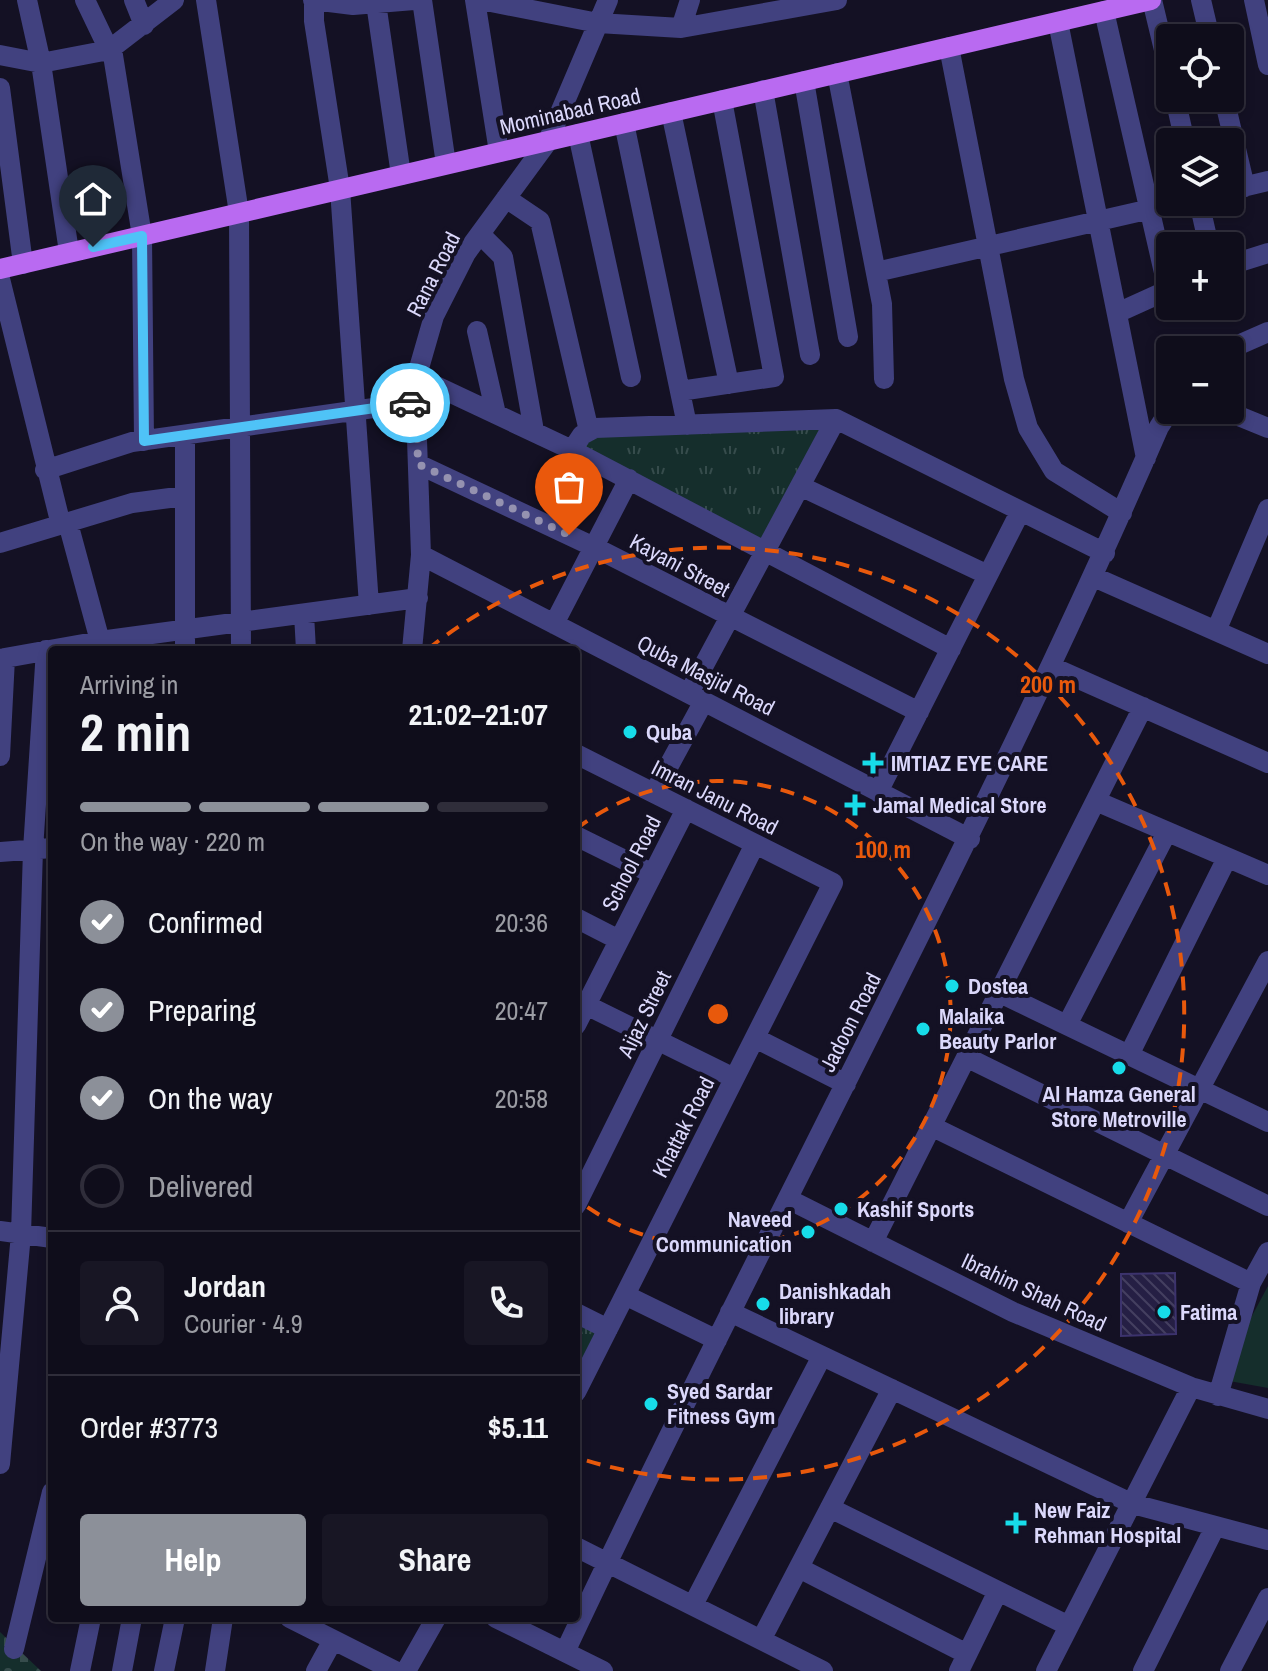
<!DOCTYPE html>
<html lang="en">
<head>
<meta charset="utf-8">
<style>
  body { margin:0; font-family:"Archivo Narrow",sans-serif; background:#181624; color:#f1f3f6; height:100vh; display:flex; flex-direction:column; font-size:30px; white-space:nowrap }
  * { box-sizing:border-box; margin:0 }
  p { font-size:26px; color:#9b9ca3 }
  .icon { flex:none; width:44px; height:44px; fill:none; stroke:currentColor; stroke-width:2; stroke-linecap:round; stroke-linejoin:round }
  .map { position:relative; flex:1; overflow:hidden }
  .details { position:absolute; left:48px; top:646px; width:532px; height:976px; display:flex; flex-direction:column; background:#0f0d1b; border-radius:8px; box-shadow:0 4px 12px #0003,0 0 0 2px #2f2d3a }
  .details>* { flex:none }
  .fabs { position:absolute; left:1156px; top:24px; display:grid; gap:16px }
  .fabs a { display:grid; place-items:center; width:88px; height:88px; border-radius:8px; background:#0f0d1b; box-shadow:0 4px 12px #0003,0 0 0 2px #2f2d3a; font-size:40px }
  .pin { position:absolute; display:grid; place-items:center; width:68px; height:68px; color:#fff; margin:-82px -34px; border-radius:50% 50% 50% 0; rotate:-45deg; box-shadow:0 0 8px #0007 }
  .pin .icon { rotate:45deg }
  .courier { position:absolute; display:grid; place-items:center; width:80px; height:80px; margin:-40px; border:6px solid #4fc3f7; border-radius:50%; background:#fff; color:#222; box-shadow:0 2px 10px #0007 }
  .head em { font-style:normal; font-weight:700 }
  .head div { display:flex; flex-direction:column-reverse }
  .head { display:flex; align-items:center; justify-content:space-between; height:136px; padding:0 32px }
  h1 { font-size:52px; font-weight:700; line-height:60px }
  .bar { display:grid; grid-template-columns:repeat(4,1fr); gap:12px 8px; align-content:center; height:96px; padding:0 32px }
  .bar i { height:10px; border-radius:6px; background:#2f2d3a }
  .bar .active { background:#8c9099 }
  .bar p { grid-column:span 4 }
  .line { display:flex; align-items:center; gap:20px; padding:0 32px; border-top:2px solid #2f2d3a }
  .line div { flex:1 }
  .round { display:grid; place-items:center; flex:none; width:84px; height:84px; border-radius:8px; background:#181624 }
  ol { padding:0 32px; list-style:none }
  li { display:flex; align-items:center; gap:24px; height:88px }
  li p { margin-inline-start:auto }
  li .icon { padding:8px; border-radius:50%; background:#8c9099; color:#fff; stroke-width:4 }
  li:last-child { color:#9b9ca3 }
  li i { width:44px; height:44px; border:4px solid #2f2d3a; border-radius:50% }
  .cta { display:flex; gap:16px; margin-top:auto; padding:16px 32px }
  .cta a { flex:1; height:92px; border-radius:8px; background:#8c9099; color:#fff; font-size:32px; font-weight:700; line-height:92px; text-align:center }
  .cta a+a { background:#181624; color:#f1f3f6 }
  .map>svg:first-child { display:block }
</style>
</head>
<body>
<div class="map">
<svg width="1268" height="1671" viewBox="0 0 1268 1671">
  <defs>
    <pattern id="cemetery-stones" width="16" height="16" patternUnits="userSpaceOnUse" patternTransform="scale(2)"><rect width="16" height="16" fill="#152e2c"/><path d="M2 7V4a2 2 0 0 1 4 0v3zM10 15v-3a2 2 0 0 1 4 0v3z" fill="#364c4c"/></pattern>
    <pattern id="park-tufts" width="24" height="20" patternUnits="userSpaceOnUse" patternTransform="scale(2)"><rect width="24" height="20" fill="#152e2c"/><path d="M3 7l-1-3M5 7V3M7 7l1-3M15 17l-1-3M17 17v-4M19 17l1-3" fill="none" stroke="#364c4c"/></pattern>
    <pattern id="building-back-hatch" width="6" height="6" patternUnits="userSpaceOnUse" patternTransform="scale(2)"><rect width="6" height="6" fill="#251f44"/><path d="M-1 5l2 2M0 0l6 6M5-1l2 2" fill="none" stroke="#443f60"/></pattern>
  </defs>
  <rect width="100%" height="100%" fill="#141124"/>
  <path fill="url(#cemetery-stones)" d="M0,1632L41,1671H0Z"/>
  <path fill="url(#park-tufts)" d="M836,419L766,550L572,450L582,435Z
    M576,1314L608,1329L576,1392Z"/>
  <path fill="#152e2c" d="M1268,1286V1388L1218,1379Z"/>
  <path fill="url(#building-back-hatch)" stroke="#3c336d" stroke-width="2" d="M1175,1273L1176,1334L1121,1336V1274Z"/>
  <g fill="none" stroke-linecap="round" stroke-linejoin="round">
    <path stroke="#41417f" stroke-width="20" d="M27,0L41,63L69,252
      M85,0L109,50
      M134,0L144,25
      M206,0L239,213L241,650
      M313,0L353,5L414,0
      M314,0V21L340,189L369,605
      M422,0L446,164
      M475,0L499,152
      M481,0L598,23L681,28L837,0
      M1152,0L1170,75
      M1201,0L1210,38
      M1254,0L1268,65
      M376,3L401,175
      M1104,11L1168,290
      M1058,22L1146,458
      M681,28L690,0
      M949,47L1014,379L1028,428L1054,471L1122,513
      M112,49L142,236L144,441
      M0,55L41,63L109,50L174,0
      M837,73L882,304L884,379
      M804,81L848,337
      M0,88L23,264
      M763,90L810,355
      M1175,98L1185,142
      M1224,98L1245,187
      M671,112L729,384
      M624,123L687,425
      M578,134L631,377
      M1230,190L1268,181
      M506,198L540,221L589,431
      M1199,202L1209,246
      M480,234L503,257L534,431
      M1230,265L1268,253
      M876,272L1181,202
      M0,279L61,525
      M1117,313L1170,289
      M477,331L496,414
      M1227,350L1268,332
      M417,377L572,450L951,649
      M680,391L774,377L722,100
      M1224,410L1268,428
      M185,435V650
      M572,450L582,435L595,428L836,419L1105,553
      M418,464L594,547L919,712
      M45,470L132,442L416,402
      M800,486L988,575
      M68,523L100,641
      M0,543L132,503L185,496
      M421,555L970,839
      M1094,577L1268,654
      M304,614L306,650
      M554,624L629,479
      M1216,631L1268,509
      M412,650L421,555L415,382L434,316L466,253L548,141L608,0
      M0,659L100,641L418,598
      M1052,667L1268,763
      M689,693L836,419
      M576,754L833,883L576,1392
      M0,756L5,658
      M878,792L1020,512
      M654,793L704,701
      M1096,801L1268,875
      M576,836L653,874
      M0,852L52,848
      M576,918L619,940
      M1000,993L1268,1122
      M576,1000L734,1078
      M576,1025L686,809
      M1067,1025L1167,832
      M755,1038L846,1084
      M1129,1055L1227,858
      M968,1058L1268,1206
      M933,1127L1251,1283
      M788,1199L1013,1312L1191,1387L1268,1409
      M576,1205L755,844
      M1128,1223L1268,961
      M0,1231L52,1238
      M873,1242L1143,707
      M625,1295L717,1340
      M730,1312L1133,1504L1268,1540
      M576,1313L608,1329
      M1218,1396L1251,1283L1268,1252
      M0,1464L21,1234L33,850L46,650
      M830,1508L1069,1626
      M576,1547L823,1671
      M799,1568L967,1654
      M693,1605L822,1356
      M290,1618L395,1671
      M496,1618L603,1671
      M761,1640L892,1389
      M14,1649L52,1492
      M565,1652C758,1241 978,844 1159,427L1170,410
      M80,1671L91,1618
      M122,1671L132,1618
      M164,1671L175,1618
      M215,1671L223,1618
      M316,1671L333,1640
      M406,1671L436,1618
      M959,1671L998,1591
      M1046,1671L1191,1387
      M1143,1671L1215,1527
      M1230,1671L1268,1598"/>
    <path stroke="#b96af1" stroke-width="20" d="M0,269L1151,0"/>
  </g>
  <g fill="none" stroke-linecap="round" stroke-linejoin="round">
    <path stroke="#9592b0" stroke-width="8" stroke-dasharray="0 14.4" d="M410,403L416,402L418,464L569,535"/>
    <path stroke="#4fc3f7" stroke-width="10" d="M93,247L142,236L144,441L410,403"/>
  </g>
  <g fill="none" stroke="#e8590c" stroke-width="4" stroke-dasharray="14 10">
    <path d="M576 829A233 233 0 1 1 576 1199"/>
    <path d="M428 649A466 466 0 1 1 578 1458"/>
  </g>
  <g fill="#17dce9" stroke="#141124" stroke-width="3">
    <circle cx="630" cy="732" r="8"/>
    <path d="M869 751h8v8h8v8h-8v8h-8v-8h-8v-8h8z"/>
    <path d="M851 793h8v8h8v8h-8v8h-8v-8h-8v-8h8z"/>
    <circle cx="952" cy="986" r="8"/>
    <circle cx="923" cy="1029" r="8"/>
    <circle cx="1119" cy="1068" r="8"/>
    <circle cx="841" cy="1209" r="8"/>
    <circle cx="808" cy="1232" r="8"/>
    <circle cx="763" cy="1304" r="8"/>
    <circle cx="1164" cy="1312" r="8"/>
    <circle cx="651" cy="1404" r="8"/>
    <path d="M1012 1511h8v8h8v8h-8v8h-8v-8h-8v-8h8z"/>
  </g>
  <g text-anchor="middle" stroke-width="8" stroke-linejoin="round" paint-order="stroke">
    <g font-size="22" fill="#dbd8fb" stroke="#141124">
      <text transform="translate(570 111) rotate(-13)" y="8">Mominabad Road</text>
      <text transform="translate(433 274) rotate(-63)" y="8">Rana Road</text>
      <text transform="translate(680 565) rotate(28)" y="8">Kayani Street</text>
      <text transform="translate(706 675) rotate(27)" y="8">Quba Masjid Road</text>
      <text transform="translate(715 797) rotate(27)" y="8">Imran Janu Road</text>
      <text transform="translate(631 863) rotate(-63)" y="8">School Road</text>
      <text transform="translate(644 1014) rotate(-64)" y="8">Aijaz Street</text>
      <text transform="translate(850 1022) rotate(-63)" y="8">Jadoon Road</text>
      <text transform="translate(683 1127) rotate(-63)" y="8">Khattak Road</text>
      <text transform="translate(1034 1292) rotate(25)" y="8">Ibrahim Shah Road</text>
    </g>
    <g font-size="22" font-weight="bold" fill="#dbd8fb" stroke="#141124" text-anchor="start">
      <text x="646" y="740">Quba</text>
      <text x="891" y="771">IMTIAZ EYE CARE</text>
      <text x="873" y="813">Jamal Medical Store</text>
      <text x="968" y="994">Dostea</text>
      <text x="939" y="1024">Malaika<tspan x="939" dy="25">Beauty Parlor</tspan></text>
      <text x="1119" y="1102" text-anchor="middle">Al Hamza General<tspan x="1119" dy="25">Store Metroville</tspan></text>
      <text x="857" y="1217">Kashif Sports</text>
      <text x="792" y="1227" text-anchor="end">Naveed<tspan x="792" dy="25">Communication</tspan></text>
      <text x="779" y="1299">Danishkadah<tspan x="779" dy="25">library</tspan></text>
      <text x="1180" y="1320">Fatima</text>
      <text x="667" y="1399">Syed Sardar<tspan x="667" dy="25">Fitness Gym</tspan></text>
      <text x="1034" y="1518">New Faiz<tspan x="1034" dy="25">Rehman Hospital</tspan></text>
    </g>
  </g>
  <circle cx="718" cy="1014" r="12" fill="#e8590c" stroke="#141124" stroke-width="4"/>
  <g font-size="24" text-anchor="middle" font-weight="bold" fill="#e8590c" stroke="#141124" stroke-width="8" stroke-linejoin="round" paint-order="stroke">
    <text x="1048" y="693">200 m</text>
    <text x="883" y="858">100 m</text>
  </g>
</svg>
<div class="fabs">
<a><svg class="icon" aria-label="locate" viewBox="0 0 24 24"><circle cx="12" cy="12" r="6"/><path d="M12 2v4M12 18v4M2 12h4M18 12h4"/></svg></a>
<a><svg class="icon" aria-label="layers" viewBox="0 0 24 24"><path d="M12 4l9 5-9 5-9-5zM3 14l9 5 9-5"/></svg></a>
<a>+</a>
<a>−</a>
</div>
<div class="pin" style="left:569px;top:535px;background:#ea580c"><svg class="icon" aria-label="bag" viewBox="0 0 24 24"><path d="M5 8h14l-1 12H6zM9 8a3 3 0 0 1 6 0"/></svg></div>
<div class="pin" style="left:93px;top:247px;background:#1f2937"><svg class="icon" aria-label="home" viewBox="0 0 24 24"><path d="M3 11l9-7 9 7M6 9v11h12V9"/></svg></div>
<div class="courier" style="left:410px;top:403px"><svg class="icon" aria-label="car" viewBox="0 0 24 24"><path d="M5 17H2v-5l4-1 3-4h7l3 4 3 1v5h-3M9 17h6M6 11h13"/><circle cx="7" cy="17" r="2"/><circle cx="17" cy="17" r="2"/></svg></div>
<section class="details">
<div class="head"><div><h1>2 min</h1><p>Arriving in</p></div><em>21:02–21:07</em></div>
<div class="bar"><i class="active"></i><i class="active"></i><i class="active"></i><i></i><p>On the way · 220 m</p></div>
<ol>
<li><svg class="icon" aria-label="check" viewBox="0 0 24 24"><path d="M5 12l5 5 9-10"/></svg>Confirmed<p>20:36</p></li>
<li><svg class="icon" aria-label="check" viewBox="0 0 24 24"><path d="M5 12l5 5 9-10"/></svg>Preparing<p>20:47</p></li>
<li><svg class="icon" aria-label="check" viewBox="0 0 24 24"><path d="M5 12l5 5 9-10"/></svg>On the way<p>20:58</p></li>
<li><i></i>Delivered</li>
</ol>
<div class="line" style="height:144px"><a class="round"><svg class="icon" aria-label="person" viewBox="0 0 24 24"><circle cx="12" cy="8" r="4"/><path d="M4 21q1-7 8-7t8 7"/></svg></a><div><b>Jordan</b><p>Courier · 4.9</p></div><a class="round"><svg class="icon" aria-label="phone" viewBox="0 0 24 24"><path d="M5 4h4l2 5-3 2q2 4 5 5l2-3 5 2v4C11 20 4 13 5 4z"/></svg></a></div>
<div class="line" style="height:104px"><div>Order #3773</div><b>$5.11</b></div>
<div class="cta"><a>Help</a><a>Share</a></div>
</section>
</div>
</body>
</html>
